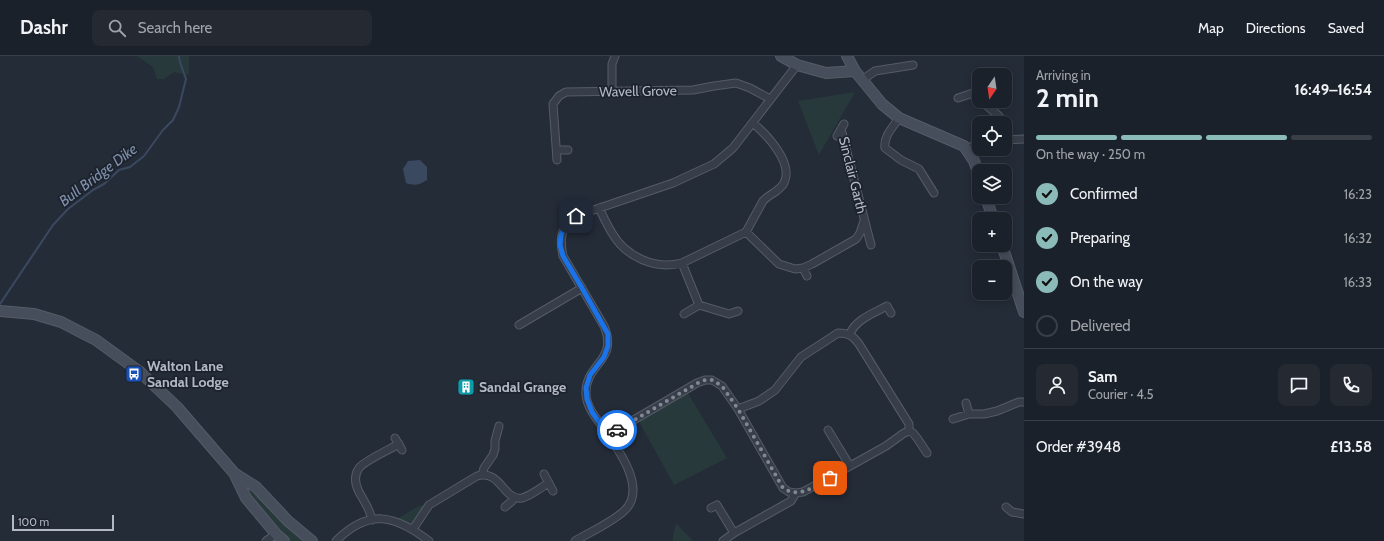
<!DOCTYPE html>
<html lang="en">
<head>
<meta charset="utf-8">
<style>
  body { margin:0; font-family:Cabin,sans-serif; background:#242932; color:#f1f3f6; height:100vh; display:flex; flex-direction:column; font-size:15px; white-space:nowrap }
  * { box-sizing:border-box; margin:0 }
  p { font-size:13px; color:#a0a3a8 }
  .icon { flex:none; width:22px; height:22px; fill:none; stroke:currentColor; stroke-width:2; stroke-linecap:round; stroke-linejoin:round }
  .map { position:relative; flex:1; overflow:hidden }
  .details { display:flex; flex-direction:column; background:#1b212a; width:360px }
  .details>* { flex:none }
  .needle { width:26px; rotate:193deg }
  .controls { position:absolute; left:972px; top:12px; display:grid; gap:8px }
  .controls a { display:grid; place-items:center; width:40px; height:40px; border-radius:8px; background:#1b212a; box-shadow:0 2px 10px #0003,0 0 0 1px #393e47; font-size:20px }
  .scale { position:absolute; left:12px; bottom:10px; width:102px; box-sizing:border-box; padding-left:4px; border:2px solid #b2b9c5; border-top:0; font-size:11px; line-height:14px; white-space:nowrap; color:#b2b9c5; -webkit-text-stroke:3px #1d232d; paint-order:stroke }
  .pin { position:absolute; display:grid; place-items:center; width:34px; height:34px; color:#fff; margin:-17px; border-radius:8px; box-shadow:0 2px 6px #0006 }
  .courier { position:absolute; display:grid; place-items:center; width:40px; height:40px; margin:-20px; border:3px solid #1a73e8; border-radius:50%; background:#fff; color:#222; box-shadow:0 1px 5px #0007 }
  .overview em { font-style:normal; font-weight:800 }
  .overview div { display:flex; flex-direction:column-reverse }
  .overview { display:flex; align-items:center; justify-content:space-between; height:68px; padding:0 12px }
  h1 { font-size:26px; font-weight:800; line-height:30px }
  .bar { display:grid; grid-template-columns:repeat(4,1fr); gap:6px 4px; align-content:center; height:48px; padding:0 12px }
  .bar i { height:5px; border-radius:3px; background:#393e47 }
  .bar .current { background:#8bbbb9 }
  .bar p { grid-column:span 4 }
  .line { display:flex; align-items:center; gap:10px; padding:0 12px; border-top:1px solid #393e47 }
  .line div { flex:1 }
  .round { display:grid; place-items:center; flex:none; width:42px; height:42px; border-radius:8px; background:#242932 }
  ol { padding:0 12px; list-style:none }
  li { display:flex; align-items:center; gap:12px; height:44px }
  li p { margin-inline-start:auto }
  li .icon { padding:4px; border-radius:50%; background:#8bbbb9; color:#111; stroke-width:4 }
  li:last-child { color:#a0a3a8 }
  li i { width:22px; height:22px; border:2px solid #393e47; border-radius:50% }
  header { display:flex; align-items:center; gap:24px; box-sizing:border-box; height:56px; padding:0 20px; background:#1b212a; border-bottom:1px solid #393e47 }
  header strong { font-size:19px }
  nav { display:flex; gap:22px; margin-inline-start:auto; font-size:14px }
  .search { width:280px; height:36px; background:#242932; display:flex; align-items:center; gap:10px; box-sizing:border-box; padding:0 14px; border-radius:8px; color:#a0a3a8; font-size:15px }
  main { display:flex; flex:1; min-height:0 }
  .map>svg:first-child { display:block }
</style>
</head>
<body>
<header>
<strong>Dashr</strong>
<div class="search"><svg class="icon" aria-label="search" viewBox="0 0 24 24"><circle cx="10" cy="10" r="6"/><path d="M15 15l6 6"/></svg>Search here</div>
<nav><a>Map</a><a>Directions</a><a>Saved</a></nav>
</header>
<main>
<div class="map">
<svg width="1024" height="485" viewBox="0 0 1024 485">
  <rect width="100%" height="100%" fill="#242c38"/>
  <path fill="#27393a" d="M137,0H189V19L174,16L164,23H157L153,11Z
    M855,36L819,99L798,45Z
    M686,334L727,402L674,429L637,362Z
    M234,417L312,485H284Z
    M429,449L413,473L395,464L419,450Z
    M676,467L693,485H673V480Z"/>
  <path fill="#3b4960" d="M420,104L427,111V124C419,129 415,130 406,127L403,113L408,105Z"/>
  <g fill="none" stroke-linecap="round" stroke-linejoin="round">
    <path stroke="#3b4960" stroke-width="2" d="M0,248L53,169L68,153L93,134L104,128L119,114L130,111L144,100L163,74L173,64L179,51L186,23L180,6L179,0"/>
    <g stroke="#555c67" stroke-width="9">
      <path id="street" d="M862,24L875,15L913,9
        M612,35V8L615,0
        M958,42L979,35
        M984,45L986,49L999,60L1000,67
        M899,62C893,71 883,81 885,92L901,104L919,113L934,137
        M841,73L871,189
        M837,80L844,68
        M1005,84L1024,83
        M557,94H568
        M967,94L979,85
        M557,104L553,48L559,40L566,36L693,34L714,30L736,27L750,32L770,43
        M599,152C603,160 607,169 612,177C626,201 655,214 682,207L746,176L763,145C769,138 779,136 784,127C794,107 767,79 753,67
        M746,176L779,208L795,213L803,212L812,208L856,183L860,177L864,165
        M682,207L699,249L729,258L738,255
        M803,212L807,220
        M684,258L699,249
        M519,269L582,232
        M850,278C855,264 874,257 887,250L891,257
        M966,347L969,358
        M738,353L759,345L775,334L801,301L838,277C849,277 853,280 859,288L909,368V375
        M953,363L969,358H984L997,355L1019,346H1024
        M828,374L850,410
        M608,379L697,327L705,324H712L722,330L738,353L783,432L789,436L796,437L803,436L850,410L886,390L904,377L909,375L913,377L917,382L927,397
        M395,382L402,394
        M544,418L553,435
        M482,419L484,412L493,399L495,393V385L499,370
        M505,451L512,445L514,441
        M1006,451L1012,456L1024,458
        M711,452L717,449L734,477
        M372,464C370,453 364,445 359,436C355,428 354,419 359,412C364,405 390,393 399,388
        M413,473L429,449L477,420C501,413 503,445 522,442C531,440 541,431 549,427
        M266,485L276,478
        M336,485C369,452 395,459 429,485
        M575,485C590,476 611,467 624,455C648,433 618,393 604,373C597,363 587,352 586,339C584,307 619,306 604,270L563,200C559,181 561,172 576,160L673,127L714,108L733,92L797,9
        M723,485L734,477L791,445L796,437"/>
    </g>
    <g stroke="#555c67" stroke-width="12">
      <path id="secondary" d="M781,0L797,9L826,17L855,15
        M847,0L855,15L882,48L899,62L964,90L974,105L979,119
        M986,141L993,163
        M1002,189L1024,256
        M0,255L34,258L61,266L96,284L140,316L177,351L234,417L246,442L276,478L284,485
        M234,417L256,431L288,465L312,485"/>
    </g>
    <use href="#street" stroke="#373e49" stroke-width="7"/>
    <use href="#secondary" stroke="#464d5b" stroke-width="10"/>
  </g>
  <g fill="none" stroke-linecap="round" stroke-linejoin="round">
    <path stroke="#808894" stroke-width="4" stroke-dasharray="0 7.2" d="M617,374L698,327L705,324H712L722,330L738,353L783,432C799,443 815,430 830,422"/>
    <path stroke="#1a73e8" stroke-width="5" d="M576,160L567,167L561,179L560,189L563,200L582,232L608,278V290L604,301L590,319L586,332L587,343L592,356L608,379L617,374"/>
  </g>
  <defs>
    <g id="bus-square" transform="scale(0.9)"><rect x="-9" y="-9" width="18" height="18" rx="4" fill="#1a4fb4" stroke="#1d232d"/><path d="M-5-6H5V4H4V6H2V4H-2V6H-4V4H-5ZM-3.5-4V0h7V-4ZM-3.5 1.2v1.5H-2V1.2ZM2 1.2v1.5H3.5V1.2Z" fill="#fff"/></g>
    <g id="building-square" transform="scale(0.9)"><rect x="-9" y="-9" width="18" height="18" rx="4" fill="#0f9aa8" stroke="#1d232d"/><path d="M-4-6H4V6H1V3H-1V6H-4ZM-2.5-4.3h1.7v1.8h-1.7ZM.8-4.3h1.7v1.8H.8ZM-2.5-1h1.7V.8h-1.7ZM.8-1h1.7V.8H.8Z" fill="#fff"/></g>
  </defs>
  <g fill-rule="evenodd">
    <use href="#bus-square" x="134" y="318"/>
    <use href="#building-square" x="466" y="331"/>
  </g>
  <g text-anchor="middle" stroke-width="3.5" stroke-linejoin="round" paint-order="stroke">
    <g font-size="14" fill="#b2b9c5" stroke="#1d232d">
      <text transform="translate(638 35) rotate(-1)" y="5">Wavell Grove</text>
      <text transform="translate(853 119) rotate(76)" y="5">Sinclair Garth</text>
    </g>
    <g font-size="14" font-weight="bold" fill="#b2b9c5" stroke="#1d232d" text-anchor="start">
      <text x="147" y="315">Walton Lane<tspan x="147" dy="16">Sandal Lodge</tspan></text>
      <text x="479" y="336">Sandal Grange</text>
    </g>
    <g font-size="15" font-style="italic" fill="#7d8faa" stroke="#1d232d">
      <text transform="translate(98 119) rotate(-37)" y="5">Bull Bridge Dike</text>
    </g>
  </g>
</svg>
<div class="controls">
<a><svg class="needle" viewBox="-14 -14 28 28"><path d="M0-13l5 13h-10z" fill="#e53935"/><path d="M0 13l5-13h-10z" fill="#a0a3a8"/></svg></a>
<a><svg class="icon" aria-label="locate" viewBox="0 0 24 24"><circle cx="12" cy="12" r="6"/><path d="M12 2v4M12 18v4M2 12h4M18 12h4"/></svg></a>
<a><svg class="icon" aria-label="layers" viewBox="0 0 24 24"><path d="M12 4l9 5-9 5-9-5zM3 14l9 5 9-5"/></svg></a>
<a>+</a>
<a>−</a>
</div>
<div class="scale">100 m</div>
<div class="pin" style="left:830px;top:422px;background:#ea580c"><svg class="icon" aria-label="bag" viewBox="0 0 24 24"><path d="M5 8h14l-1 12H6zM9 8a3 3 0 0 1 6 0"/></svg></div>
<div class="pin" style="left:576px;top:160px;background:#1f2937"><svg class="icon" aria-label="home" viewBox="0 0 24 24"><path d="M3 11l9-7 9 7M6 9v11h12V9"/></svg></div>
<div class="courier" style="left:617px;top:374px"><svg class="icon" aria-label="car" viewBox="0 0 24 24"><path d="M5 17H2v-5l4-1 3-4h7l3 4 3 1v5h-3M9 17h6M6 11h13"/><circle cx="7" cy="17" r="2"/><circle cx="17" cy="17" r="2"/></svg></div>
</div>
<section class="details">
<div class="overview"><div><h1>2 min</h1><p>Arriving in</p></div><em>16:49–16:54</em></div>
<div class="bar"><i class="current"></i><i class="current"></i><i class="current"></i><i></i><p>On the way · 250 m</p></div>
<ol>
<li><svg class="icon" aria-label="check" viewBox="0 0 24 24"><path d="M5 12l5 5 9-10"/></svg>Confirmed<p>16:23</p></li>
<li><svg class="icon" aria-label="check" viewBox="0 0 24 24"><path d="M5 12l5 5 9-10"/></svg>Preparing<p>16:32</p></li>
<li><svg class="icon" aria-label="check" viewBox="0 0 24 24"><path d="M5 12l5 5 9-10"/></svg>On the way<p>16:33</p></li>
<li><i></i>Delivered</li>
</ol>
<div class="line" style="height:72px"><a class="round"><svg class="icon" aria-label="person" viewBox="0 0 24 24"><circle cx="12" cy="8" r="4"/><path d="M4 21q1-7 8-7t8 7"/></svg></a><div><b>Sam</b><p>Courier · 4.5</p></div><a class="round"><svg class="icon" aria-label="chat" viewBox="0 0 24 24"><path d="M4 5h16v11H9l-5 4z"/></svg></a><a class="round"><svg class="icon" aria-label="phone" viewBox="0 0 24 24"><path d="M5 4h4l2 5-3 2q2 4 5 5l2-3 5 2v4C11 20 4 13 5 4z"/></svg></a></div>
<div class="line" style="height:52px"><div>Order #3948</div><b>£13.58</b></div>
</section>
</main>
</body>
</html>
